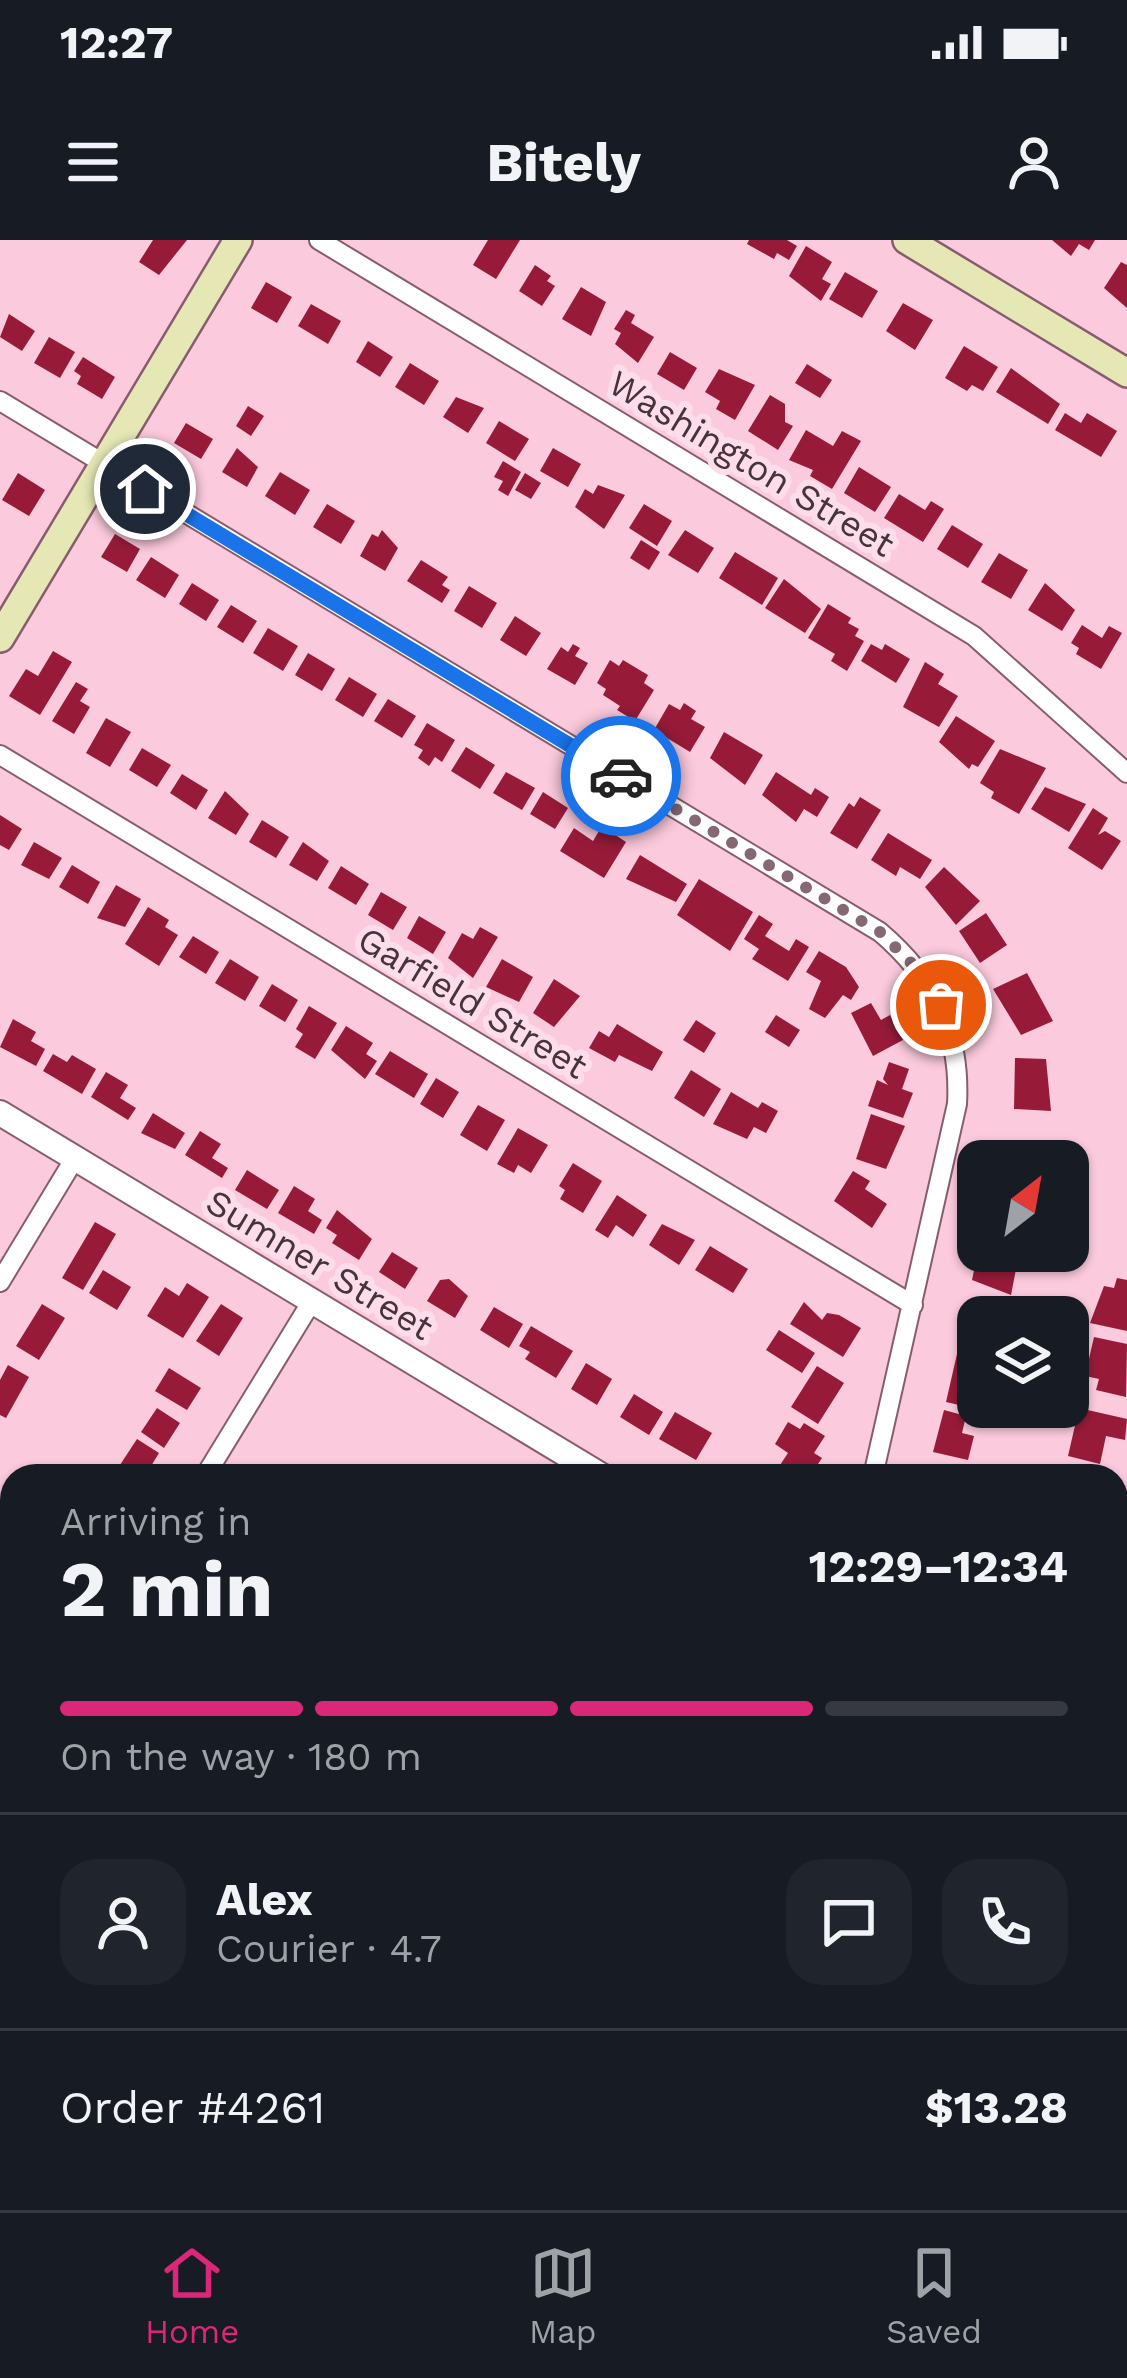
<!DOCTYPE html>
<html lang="en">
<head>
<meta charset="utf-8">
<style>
  body { margin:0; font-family:"Work Sans",sans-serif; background:#20242c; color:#f1f3f6; height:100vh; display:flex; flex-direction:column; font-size:45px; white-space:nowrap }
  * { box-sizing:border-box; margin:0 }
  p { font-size:39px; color:#9ea1a6 }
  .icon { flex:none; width:66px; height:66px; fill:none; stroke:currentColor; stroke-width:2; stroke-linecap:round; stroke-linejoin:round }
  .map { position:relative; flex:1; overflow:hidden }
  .side { position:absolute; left:0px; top:1224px; width:1128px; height:747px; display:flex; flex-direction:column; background:#171b24; border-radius:36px 36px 0 0; box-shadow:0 3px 9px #0004 }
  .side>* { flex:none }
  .needle { width:78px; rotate:31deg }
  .tools { position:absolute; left:957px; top:900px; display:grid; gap:24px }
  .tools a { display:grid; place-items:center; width:132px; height:132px; border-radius:24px; background:#171b24; box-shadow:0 3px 9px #0004; font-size:60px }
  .pin { position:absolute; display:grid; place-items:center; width:102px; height:102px; color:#fff; margin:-51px; border:6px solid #fff; border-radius:50%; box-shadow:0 3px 12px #0007 }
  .courier { position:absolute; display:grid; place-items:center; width:120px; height:120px; margin:-60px; border:9px solid #1a73e8; border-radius:50%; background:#fff; color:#222; box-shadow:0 3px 15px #0007 }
  .head em { font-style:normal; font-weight:700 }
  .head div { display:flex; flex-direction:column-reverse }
  .head { display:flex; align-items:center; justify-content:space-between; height:204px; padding:0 60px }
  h1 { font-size:78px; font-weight:700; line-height:90px }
  .bar { display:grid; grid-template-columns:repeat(4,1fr); gap:18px 12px; align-content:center; height:144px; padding:0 60px }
  .bar i { height:15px; border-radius:9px; background:#363941 }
  .bar .selected { background:#db2777 }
  .bar p { grid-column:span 4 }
  .line { display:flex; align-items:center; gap:30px; padding:0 60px; border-top:3px solid #363941 }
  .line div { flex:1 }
  .round { display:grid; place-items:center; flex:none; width:126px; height:126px; border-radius:36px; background:#20242c }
  .status { display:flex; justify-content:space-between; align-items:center; height:84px; padding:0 60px; background:#171b24; direction:ltr }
  .status svg { height:33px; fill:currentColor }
  header { display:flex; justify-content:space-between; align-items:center; height:156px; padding:0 60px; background:#171b24; font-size:54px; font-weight:700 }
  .menu { display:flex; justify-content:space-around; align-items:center; height:168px; border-top:3px solid #363941; background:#171b24; font-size:33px; color:#9ea1a6 }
  .menu a { display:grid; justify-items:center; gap:6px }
  .menu .selected { color:#db2777 }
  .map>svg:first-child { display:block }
</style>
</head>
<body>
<div class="status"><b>12:27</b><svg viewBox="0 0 49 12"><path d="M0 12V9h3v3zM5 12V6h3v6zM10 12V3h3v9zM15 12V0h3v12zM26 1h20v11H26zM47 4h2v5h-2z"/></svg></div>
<header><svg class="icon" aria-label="menu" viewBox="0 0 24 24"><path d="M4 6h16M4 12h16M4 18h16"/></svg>Bitely<svg class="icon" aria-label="person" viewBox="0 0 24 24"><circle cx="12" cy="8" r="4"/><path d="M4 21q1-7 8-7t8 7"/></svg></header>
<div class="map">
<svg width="1127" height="1970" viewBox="0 0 1127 1970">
  <rect width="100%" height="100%" fill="#fbcadd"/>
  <path fill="#971b39" d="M153,0H187L159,35L139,22Z
    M488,0H520L496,39L473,25Z
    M749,0H787L797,6L789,20L777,13L774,19L747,4Z
    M1052,0H1095L1089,10L1079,4L1071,16Z
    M806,6L832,22L822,39L831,44L821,61L789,36Z
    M1121,22L1127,25V68L1104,48Z
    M535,25L551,36L547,41L555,46L542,66L519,51Z
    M845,32L878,51L862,78L829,59Z
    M266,42L292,57L277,83L251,68Z
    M581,47L606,62L591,96L562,79Z
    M903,63L933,80L915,110L886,91Z
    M311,64L341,81L328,104L298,86Z
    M626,70L635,75L631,83L654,97L638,123L615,104L621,93L614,89Z
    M9,74L35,91L22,111L0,97Z
    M49,97L75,112L60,138L34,123Z
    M368,101L393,117L380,137L356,122Z
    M964,106L998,127L983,151L972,145L967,151L945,138Z
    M670,112L697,128L684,150L657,134Z
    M83,117L115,137L102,159L77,144L81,136L74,131Z
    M410,123L439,141L424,165L395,147Z
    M807,124L832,140L820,158L795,143Z
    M1011,128L1060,164L1048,184L996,152Z
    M719,129L755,145L735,180L716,169L720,161L705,152Z
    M770,155L785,164V182L793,186L778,210L748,191Z
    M456,157L484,168L468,193L443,177Z
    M248,166L264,176L251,196L236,186Z
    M1065,173L1081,183L1087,173L1117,191L1101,217L1055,190Z
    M499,181L529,199L515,221L486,203Z
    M186,183L213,199L201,219L174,203Z
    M806,190L833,206L842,191L861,201L832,249L810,236L813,230L789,220Z
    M237,208L258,227L247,247L222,232Z
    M553,208L581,224L568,247L540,231Z
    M503,221L521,232L508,256L498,250L503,241L494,237Z
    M859,227L891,247L875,272L844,253Z
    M280,232L310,250L295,275L265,256Z
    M18,233L45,250L29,276L2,260Z
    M525,233L541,243L531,259L515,250Z
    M598,245L625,255L604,289L575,267L585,249L593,254Z
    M899,254L925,270L931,261L944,269L923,302L884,278Z
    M327,264L355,281L341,304L313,287Z
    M644,264L672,281L657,306L629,288Z
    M952,285L983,304L968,328L937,309Z
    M382,290L398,308L385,331L360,316L372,294L378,297Z
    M685,290L714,308L698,333L668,315Z
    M115,294L140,309L127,332L101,317Z
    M641,300L660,312L649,330L630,318Z
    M735,312L778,338L762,365L719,338Z
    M999,313L1028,330L1011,359L981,342Z
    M151,317L179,335L165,358L136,340Z
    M421,320L448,337L442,345L450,350L442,363L407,341Z
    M784,339L821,369L805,393L765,368Z
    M192,343L219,360L206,381L179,364Z
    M1045,343L1075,370L1062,391L1028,370Z
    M469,346L497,363L482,388L454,371Z
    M828,364L851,378L848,383L859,389L855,396L864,401L847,431L831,421L835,414L808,398Z
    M231,365L257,381L243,403L217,387Z
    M515,376L541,393L526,416L500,400Z
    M1082,385L1102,398L1109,386L1122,393L1101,429L1076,414L1079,408L1071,403Z
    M268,388L298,406L283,431L253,413Z
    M573,404L580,408L575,416L588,423L575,445L547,429L561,407L568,412Z
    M871,404L882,410L885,404L910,419L896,443L861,421Z
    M53,411L72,422L40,475L9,456L26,429L38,436Z
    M308,413L335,429L322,451L295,435Z
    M610,420L619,426L623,420L648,435L644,443L654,450L635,481L617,470L620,466L603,455L606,449L597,443Z
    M925,422L944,434L938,444L958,456L939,487L903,467Z
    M349,437L377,454L363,477L335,460Z
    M76,442L88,449L80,461L90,467L74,494L52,481Z
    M388,459L416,476L402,498L374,481Z
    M684,463L696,471L691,479L705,487L690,512L654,490L669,464L680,470Z
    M956,476L995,501L978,527L972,524L969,529L939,502Z
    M106,478L131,492L110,527L86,513Z
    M427,483L455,500L442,522L435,517L429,526L418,518L423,510L414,505Z
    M724,492L763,515L745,545L710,518Z
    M466,507L495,525L480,549L451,531Z
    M142,508L171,525L157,547L129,530Z
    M1000,509L1046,528L1019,574L991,558L994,552L980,543Z
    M506,532L535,548L522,570L493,553Z
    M776,532L811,555L815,548L829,557L817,577L804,569L796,582L762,555Z
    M182,534L208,550L196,570L170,553Z
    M1045,547L1086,564L1069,592L1031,569Z
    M225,551L249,574L236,595L208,578Z
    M543,552L568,568L555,589L530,574Z
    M860,557L881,570L857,609L830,593L849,563L854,567Z
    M1093,568L1108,578L1098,595L1105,591L1121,601L1102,630L1068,608Z
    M0,575L22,589L9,610L0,605Z
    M262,580L289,597L276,618L249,602Z
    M602,586L626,602L604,638L560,611L574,588L593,601Z
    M888,593L932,620L920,639L900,627L896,636L871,620Z
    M34,602L62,618L49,639L21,625Z
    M303,602L329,621L317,641L289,625Z
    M640,615L687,644L676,662L626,639Z
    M72,625L100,642L88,664L59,647Z
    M341,626L369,644L356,665L328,648Z
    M944,627L980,661L956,685L925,647Z
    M699,639L753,672L730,711L677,675Z
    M116,645L141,659L125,687L97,678Z
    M381,652L407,667L393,690L368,675Z
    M148,667L169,680L165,687L178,695L159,726L125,704Z
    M986,673L1007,705L980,723L959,691Z
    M759,675L773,684L765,696L789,711L796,699L809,707L788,741L752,719L759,709L744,699Z
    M419,676L446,692L433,714L407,698Z
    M480,687L498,697L473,738L448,718L462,693L473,699Z
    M193,696L219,712L206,734L179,717Z
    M819,711L846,727L859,747L851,760L843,755L825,778L809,769L821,741L806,732Z
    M230,719L259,737L245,761L215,743Z
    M502,719L533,737L519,762L486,747Z
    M1027,733L1053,781L1021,795L993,749Z
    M554,739L580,756L554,787L533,773Z
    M272,744L298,760L285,782L259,766Z
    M871,763L881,780L890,775L903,800L873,816L851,773Z
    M309,766L337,783L315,819L295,807L303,794L296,789Z
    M776,775L800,790L789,807L765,792Z
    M13,779L36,792L31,801L45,809L36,826L0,807Z
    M696,780L716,793L704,813L683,800Z
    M617,784L663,812L652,831L619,815L615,822L589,808L599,791L609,797Z
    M346,786L373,803L366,814L377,821L365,839L331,810Z
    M390,811L428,834L414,858L375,834Z
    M53,814L67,822L72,815L96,829L82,854L43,831Z
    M1015,818L1046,819L1051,871L1014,869Z
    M889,822L909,829L902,849L913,853L903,878L868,866L877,840L888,845L883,839Z
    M691,830L721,849L704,877L674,858Z
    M106,832L128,845L120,858L136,868L128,880L91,857Z
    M436,838L459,852L443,878L420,864Z
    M731,852L758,868L762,862L778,871L766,893L754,887L747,899L713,884Z
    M478,865L505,880L487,911L460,895Z
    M153,873L185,893L175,909L141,893Z
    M871,874L905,886L886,929L856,919Z
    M518,888L548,905L531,933L518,925L514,933L497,924Z
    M200,891L221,904L212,918L228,928L222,938L185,915Z
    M1003,903L1029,909L1026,921H1000Z
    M573,923L602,941L583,973L560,959L565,950L559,946Z
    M247,930L279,950L267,969L235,950Z
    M853,931L870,941L865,949L887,964L872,988L834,961Z
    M294,946L315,959L308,971L322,980L314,994L278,973Z
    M617,955L647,975L633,997L616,985L608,998L595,990Z
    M337,970L372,999L359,1020L332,1003L337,995L326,988Z
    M95,982L116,994L83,1050L62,1038Z
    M662,984L695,1000L679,1025L649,1005Z
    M710,1006L748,1029L733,1053L695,1030Z
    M978,1011L1018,1019L1011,1055L972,1040Z
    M392,1012L418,1028L405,1049L379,1032Z
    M103,1030L131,1047L117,1070L89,1053Z
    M1117,1038L1127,1040V1091L1090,1083L1104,1046L1114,1048Z
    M449,1039L468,1056L455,1078L427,1061L440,1040Z
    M187,1043L209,1057L183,1098L147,1076L165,1047L179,1056Z
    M967,1061L999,1068L998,1077H978V1111L961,1107Z
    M804,1062L822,1080L827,1073L839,1075L861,1088L843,1117L790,1084Z
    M42,1064L65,1078L39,1120L16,1106Z
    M221,1064L243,1078L219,1116L196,1101Z
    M494,1067L523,1084L509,1108L480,1090Z
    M531,1086L573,1111L556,1138L525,1119L530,1112L519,1106Z
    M779,1090L815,1113L802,1133L766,1110Z
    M1094,1097L1127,1104L1126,1157L1096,1150L1099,1139L1085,1136Z
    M957,1114L978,1119V1167H1009L1007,1176L946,1162Z
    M586,1123L612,1139L597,1165L571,1149Z
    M8,1125L29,1137L6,1178L0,1175V1140Z
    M817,1126L844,1143L818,1184L791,1167Z
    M169,1128L201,1148L187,1170L155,1151Z
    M634,1154L663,1172L649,1195L620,1177Z
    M157,1168L180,1183L164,1208L141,1192Z
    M1079,1168L1127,1179L1125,1200L1106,1196L1100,1224L1068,1216Z
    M944,1170L966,1176L962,1193L974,1196L968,1220L933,1212Z
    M675,1172L712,1193L696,1220L659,1199Z
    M788,1182L800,1189L804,1183L825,1196L814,1213L822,1218L812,1233L817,1236H790L778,1228L788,1213L775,1204Z
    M137,1199L159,1213L145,1236H123L116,1231Z
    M7,1657L12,1660L9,1736L0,1731V1669Z
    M387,1959H421L414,1970H380Z
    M905,1959H929L941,1966L899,1970Z"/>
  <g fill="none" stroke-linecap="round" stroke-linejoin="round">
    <g stroke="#875c6e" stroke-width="22">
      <path id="minor" d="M319,0L974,396L1127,533
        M0,161L880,692C934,738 961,792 957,864L873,1236
        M0,515L913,1065
        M0,1042L75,918
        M205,1236L312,1061
        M1116,1464L1127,1417
        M0,1575L12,1555
        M0,1584L12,1591
        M471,1970L478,1959
        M828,1970L835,1959"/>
    </g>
    <g stroke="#875c6e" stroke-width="28">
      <path id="tertiary" d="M0,873L602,1236
        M1116,1546L1127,1552"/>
    </g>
    <g stroke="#875c6e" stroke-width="32">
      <path id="secondary" d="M907,0L1127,133
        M0,398L238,0"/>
    </g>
    <use href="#minor" stroke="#fff" stroke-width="18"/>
    <use href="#tertiary" stroke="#fff" stroke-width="24"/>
    <use href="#secondary" stroke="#e5e8b4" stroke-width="27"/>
  </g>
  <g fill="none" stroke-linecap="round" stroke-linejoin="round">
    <path stroke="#866874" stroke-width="12" stroke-dasharray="0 21.6" d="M621,536L880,692L925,737L941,765"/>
    <path stroke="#1a73e8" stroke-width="15" d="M145,249L621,536"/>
  </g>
  <g text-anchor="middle" stroke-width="12" stroke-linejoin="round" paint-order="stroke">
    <g font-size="36" fill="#47343b" stroke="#fcdde9">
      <text transform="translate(752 223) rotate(31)" y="13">Washington Street</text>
      <text transform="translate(473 762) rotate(31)" y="13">Garfield Street</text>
      <text transform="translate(320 1024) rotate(31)" y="13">Sumner Street</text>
    </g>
  </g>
</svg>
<div class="tools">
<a><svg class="needle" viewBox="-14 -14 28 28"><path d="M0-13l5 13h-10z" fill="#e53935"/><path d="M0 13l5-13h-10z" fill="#9ea1a6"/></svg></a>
<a><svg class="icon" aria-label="layers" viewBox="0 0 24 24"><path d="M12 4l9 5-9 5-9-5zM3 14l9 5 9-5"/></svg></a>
</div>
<div class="pin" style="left:941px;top:765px;background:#ea580c"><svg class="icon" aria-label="bag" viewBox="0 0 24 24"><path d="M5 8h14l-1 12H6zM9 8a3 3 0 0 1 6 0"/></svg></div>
<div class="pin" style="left:145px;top:249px;background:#1f2937"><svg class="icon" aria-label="home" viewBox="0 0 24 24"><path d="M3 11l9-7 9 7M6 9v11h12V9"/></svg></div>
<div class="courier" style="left:621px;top:536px"><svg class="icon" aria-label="car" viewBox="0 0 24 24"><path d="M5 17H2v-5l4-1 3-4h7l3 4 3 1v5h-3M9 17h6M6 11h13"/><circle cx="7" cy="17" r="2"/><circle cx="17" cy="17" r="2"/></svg></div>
<section class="side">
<div class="head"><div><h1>2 min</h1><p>Arriving in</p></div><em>12:29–12:34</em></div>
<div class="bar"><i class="selected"></i><i class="selected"></i><i class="selected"></i><i></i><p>On the way · 180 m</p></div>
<div class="line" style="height:216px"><a class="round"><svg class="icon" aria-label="person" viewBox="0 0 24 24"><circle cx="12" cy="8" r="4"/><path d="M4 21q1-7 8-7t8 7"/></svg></a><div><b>Alex</b><p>Courier · 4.7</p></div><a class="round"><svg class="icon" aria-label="chat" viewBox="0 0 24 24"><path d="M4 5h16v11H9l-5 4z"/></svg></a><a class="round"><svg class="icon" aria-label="phone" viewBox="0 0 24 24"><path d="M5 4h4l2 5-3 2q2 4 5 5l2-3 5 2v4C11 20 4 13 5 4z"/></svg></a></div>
<div class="line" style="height:156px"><div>Order #4261</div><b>$13.28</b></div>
</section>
</div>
<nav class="menu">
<a class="selected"><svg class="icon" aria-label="home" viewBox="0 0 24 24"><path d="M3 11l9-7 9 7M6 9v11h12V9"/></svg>Home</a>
<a><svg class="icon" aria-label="map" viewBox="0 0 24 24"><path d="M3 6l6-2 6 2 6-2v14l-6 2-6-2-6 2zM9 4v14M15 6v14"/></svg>Map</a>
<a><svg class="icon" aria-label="saved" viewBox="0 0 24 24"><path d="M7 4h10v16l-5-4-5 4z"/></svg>Saved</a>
</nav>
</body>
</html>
